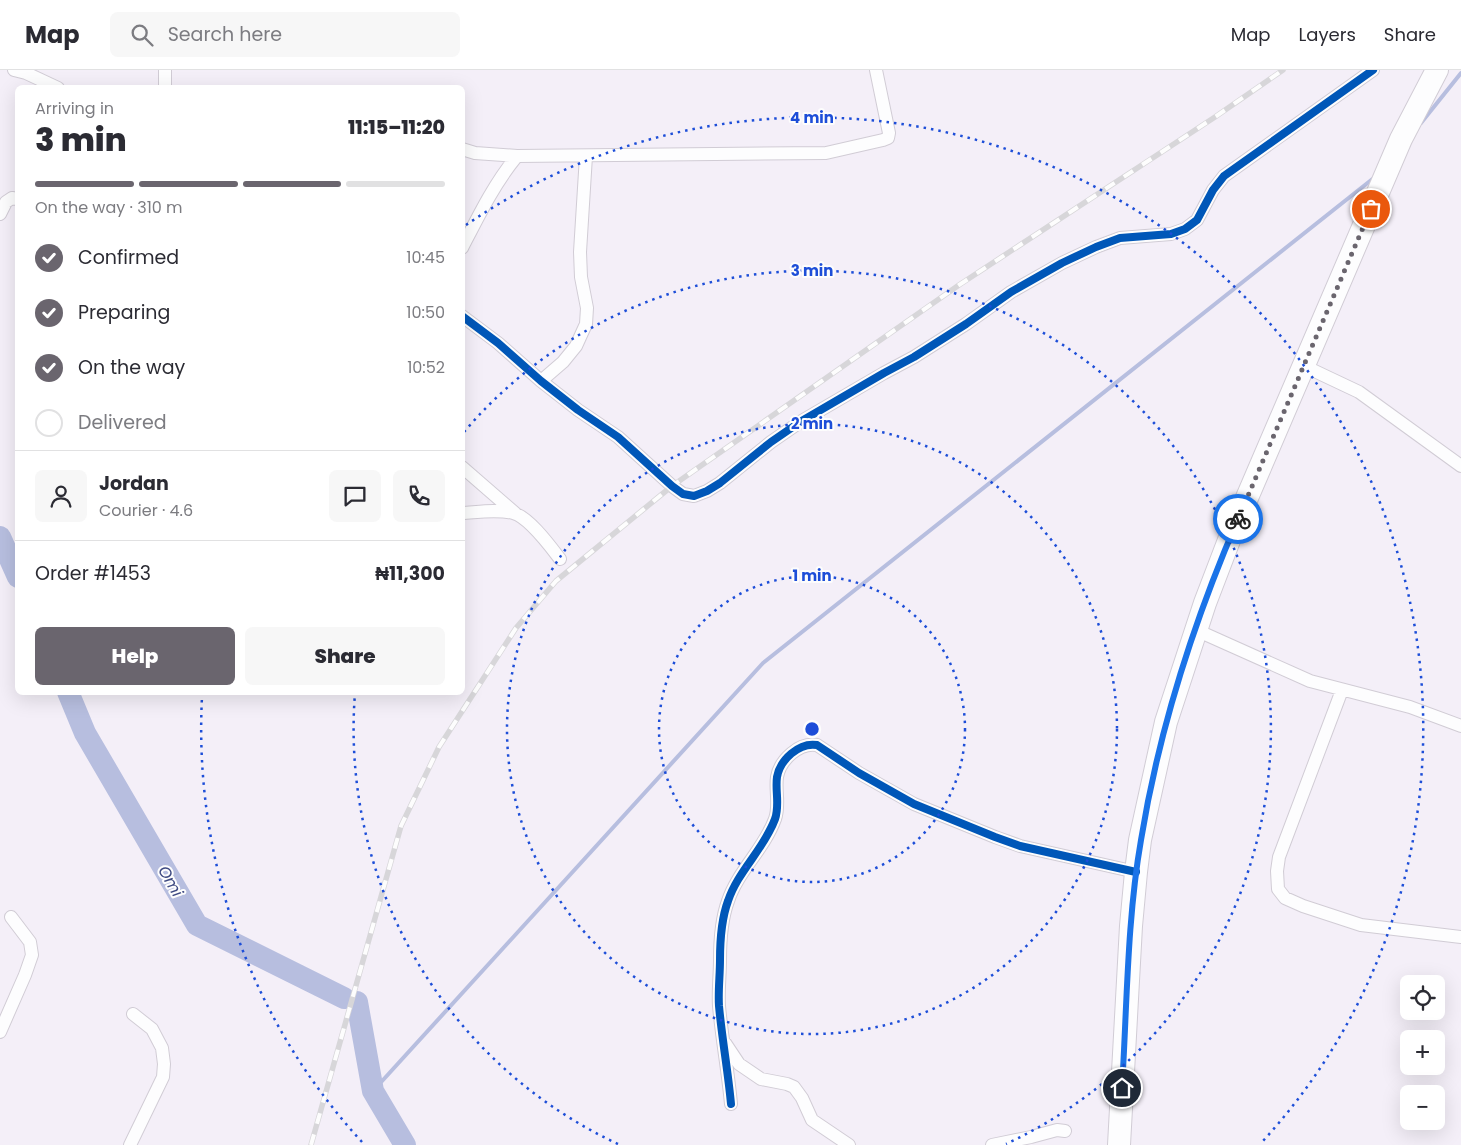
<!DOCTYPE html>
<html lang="en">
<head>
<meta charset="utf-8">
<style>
  body { margin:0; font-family:Poppins,sans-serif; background:#f7f7f7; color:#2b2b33; height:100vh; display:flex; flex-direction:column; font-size:19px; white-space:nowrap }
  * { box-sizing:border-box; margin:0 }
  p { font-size:16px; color:#7c7c81 }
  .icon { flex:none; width:28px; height:28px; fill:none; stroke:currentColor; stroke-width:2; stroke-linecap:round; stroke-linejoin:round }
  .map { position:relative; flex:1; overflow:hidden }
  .panel { position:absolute; left:15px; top:15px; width:450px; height:610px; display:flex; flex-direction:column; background:#fff; border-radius:8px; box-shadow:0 5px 20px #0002 }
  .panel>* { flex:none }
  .buttons { position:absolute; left:1400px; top:905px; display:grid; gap:10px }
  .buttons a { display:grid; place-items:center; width:45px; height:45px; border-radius:8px; background:#fff; box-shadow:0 5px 20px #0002; font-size:25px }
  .pin { position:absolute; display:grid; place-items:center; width:42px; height:42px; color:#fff; margin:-21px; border:2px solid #fff; border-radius:50%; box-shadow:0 1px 5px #0007 }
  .courier { position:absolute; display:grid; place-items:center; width:50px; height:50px; margin:-25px; border:4px solid #1a73e8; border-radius:50%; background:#fff; color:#222; box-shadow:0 1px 6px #0007 }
  .summary em { font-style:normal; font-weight:800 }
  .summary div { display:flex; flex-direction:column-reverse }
  .summary { display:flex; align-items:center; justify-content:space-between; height:85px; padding:0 20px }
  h1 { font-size:32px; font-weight:800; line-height:38px }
  .bar { display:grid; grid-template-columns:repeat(4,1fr); gap:8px 5px; align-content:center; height:60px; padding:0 20px }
  .bar i { height:6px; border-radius:4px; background:#e1e1e2 }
  .bar .on { background:#6a656e }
  .bar p { grid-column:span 4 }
  .line { display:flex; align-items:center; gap:12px; padding:0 20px; border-top:1px solid #e1e1e2 }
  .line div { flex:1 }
  .round { display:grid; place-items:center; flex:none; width:52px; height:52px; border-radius:8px; background:#f7f7f7 }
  ol { padding:0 20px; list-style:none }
  li { display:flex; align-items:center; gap:15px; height:55px }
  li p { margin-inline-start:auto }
  li .icon { padding:5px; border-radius:50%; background:#6a656e; color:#fff; stroke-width:4 }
  li:last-child { color:#7c7c81 }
  li i { width:28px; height:28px; border:2px solid #e1e1e2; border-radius:50% }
  .primary-button { display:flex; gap:10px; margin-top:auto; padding:10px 20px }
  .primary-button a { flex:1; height:58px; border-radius:8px; background:#6a656e; color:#fff; font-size:20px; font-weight:800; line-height:58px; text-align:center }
  .primary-button a+a { background:#f7f7f7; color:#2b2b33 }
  header { display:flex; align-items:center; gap:30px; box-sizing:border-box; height:70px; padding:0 25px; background:#fff; border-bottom:1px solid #e1e1e2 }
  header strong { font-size:24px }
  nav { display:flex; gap:28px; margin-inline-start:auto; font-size:18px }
  .search { width:350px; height:45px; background:#f7f7f7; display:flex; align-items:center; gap:12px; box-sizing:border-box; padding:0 18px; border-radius:8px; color:#7c7c81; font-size:19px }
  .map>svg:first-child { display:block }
</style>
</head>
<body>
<header>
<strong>Map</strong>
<div class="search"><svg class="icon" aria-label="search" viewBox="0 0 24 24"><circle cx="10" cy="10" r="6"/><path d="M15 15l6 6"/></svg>Search here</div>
<nav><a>Map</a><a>Layers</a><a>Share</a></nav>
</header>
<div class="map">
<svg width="1461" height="1075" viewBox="0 0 1461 1075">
  <rect width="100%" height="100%" fill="#f4eff8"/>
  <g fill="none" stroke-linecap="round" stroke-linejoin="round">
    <path stroke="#b7bedf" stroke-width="4" d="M1421,53L1461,3
      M373,1021L763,593L1375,107"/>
    <path stroke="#b7bedf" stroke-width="22" d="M0,467L18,507
      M68,622L85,663L197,855L344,928
      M357,932L373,1021L405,1075"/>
    <g stroke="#d1ccd5" stroke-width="14">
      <path id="street" d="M14,0L26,3L58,18
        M165,18V0
        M462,79L475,83L517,86L826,83L883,70L888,68L889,63L876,0
        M0,144L6,132L12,128L18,129
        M462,178C479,145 494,114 517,86
        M462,246L498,273L541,311L578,340L618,367L672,416L683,424L694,426L707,421L720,413L771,372L800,352L884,303L914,287L966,254L1011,222L1062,193L1096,177L1120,168L1171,164L1185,159L1197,150L1213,120L1224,106L1373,0
        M1304,296L1359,322L1461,396
        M541,311L563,292L576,276L586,254L587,238L581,207L580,182L586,86
        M462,397L515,443
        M462,443C479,442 497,439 513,443C529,447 550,476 560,489
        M1196,560L1310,611L1410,637L1461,656
        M1342,620L1279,787L1277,801L1278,819L1285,828L1303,836L1361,855L1461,867
        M0,962L25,905L32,885L30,872L11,847
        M725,973L739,994L761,1009L787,1014L794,1017L802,1028L812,1050L849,1075
        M731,1034C728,1001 722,969 719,936C718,921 720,905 720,890C720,870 721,850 728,831C738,801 764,779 775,749C780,735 775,721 777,707C780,690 799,672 817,675L859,703L914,734L995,767L1020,776L1136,802
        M130,1075L163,1007L164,994L162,978L152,959L133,944
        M992,1075L1031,1067L1057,1060L1065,1061"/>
    </g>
    <g stroke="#d1ccd5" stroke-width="24">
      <path id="highway" d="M1119,1075L1131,856L1136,802L1140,770L1166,652L1205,533L1231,465L1401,69L1437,0"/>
    </g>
    <use href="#street" stroke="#fdfdfe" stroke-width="12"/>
    <use href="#highway" stroke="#fdfdfe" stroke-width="22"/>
    <g stroke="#d7d6d9" stroke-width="5.5">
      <path id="rail" d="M311,1075L401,756L439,677L516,558L556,511L672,416L959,215L1215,47L1283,0"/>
    </g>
    <use href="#rail" stroke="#fdfdfd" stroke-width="4" stroke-dasharray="11" stroke-linecap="butt"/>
    <g stroke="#fdfdfd" stroke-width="11">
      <path id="cycleway" d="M462,246L498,273L541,311L578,340L618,367L672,416L683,424L694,426L707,421L720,413L771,372L800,352L884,303L914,287L966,254L1011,222L1062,193L1096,177L1120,168L1171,164L1185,159L1197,150L1213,120L1224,106L1373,0
        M731,1034C728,1001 722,969 719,936C718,921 720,905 720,890C720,870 721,850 728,831C738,801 764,779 775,749C780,735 775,721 777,707C780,690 799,672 817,675L859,703L914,734L995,767L1020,776L1136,802"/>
    </g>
    <use href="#cycleway" stroke="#0057b8" stroke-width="8"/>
  </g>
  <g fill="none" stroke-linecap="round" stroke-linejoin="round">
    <path stroke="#6a656e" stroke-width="5" stroke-dasharray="0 9" d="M1238,449L1371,139"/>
    <path stroke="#1a73e8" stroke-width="6" d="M1122,1018C1127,937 1127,850 1141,770C1159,659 1194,551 1238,449"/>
  </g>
  <g fill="none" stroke="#1d4ed8" stroke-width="2.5" stroke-dasharray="2.5 5">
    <circle cx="812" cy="659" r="153"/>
    <circle cx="812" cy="659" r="305"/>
    <path d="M618 1074A458 458 0 0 1 355 623M464 362A458 458 0 1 1 1006 1074"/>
    <path d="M362 1072A611 611 0 0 1 202 627M466 155A611 611 0 0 1 1262 1072"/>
  </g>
  <g text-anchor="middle" stroke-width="4" stroke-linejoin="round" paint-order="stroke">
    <g font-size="16" font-style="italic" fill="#3e4a82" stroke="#fdfdfd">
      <text transform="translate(171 811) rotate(60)" y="6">Omi</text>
    </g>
  </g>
  <circle cx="812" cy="659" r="8" fill="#1d4ed8" stroke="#fdfdfd" stroke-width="2.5"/>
  <g font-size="15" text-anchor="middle" font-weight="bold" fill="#1d4ed8" stroke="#fdfdfd" stroke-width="4" stroke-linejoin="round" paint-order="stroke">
    <text x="812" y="53">4 min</text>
    <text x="812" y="206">3 min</text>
    <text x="812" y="359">2 min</text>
    <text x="812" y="511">1 min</text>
  </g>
</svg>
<div class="buttons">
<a><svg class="icon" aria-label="locate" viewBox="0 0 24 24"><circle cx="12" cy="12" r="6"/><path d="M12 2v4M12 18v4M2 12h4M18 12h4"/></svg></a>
<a>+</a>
<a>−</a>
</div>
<div class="pin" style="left:1371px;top:139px;background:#ea580c"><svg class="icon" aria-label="bag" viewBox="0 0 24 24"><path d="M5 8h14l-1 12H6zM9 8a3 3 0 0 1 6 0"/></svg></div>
<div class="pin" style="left:1122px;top:1018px;background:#1f2937"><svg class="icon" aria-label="home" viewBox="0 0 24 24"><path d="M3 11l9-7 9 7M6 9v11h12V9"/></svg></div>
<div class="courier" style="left:1238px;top:449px"><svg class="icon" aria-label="bike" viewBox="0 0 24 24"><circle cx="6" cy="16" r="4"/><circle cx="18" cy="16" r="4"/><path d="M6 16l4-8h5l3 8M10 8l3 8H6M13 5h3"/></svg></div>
<section class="panel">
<div class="summary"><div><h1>3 min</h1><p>Arriving in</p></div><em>11:15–11:20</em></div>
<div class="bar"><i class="on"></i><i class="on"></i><i class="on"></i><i></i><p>On the way · 310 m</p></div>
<ol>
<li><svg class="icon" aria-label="check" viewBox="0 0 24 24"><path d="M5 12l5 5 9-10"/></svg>Confirmed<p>10:45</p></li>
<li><svg class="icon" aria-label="check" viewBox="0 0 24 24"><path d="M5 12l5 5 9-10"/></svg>Preparing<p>10:50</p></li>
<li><svg class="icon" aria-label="check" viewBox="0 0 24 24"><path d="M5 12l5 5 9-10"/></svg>On the way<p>10:52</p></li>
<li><i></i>Delivered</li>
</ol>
<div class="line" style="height:90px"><a class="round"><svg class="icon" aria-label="person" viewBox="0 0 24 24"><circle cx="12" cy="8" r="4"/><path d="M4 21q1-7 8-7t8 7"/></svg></a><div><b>Jordan</b><p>Courier · 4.6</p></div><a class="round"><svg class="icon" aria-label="chat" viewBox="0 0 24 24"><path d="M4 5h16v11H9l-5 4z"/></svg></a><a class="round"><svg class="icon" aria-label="phone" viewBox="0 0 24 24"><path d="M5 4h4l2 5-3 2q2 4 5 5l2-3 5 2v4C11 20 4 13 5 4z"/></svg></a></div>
<div class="line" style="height:65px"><div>Order #1453</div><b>₦11,300</b></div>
<div class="primary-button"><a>Help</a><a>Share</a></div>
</section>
</div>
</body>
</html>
